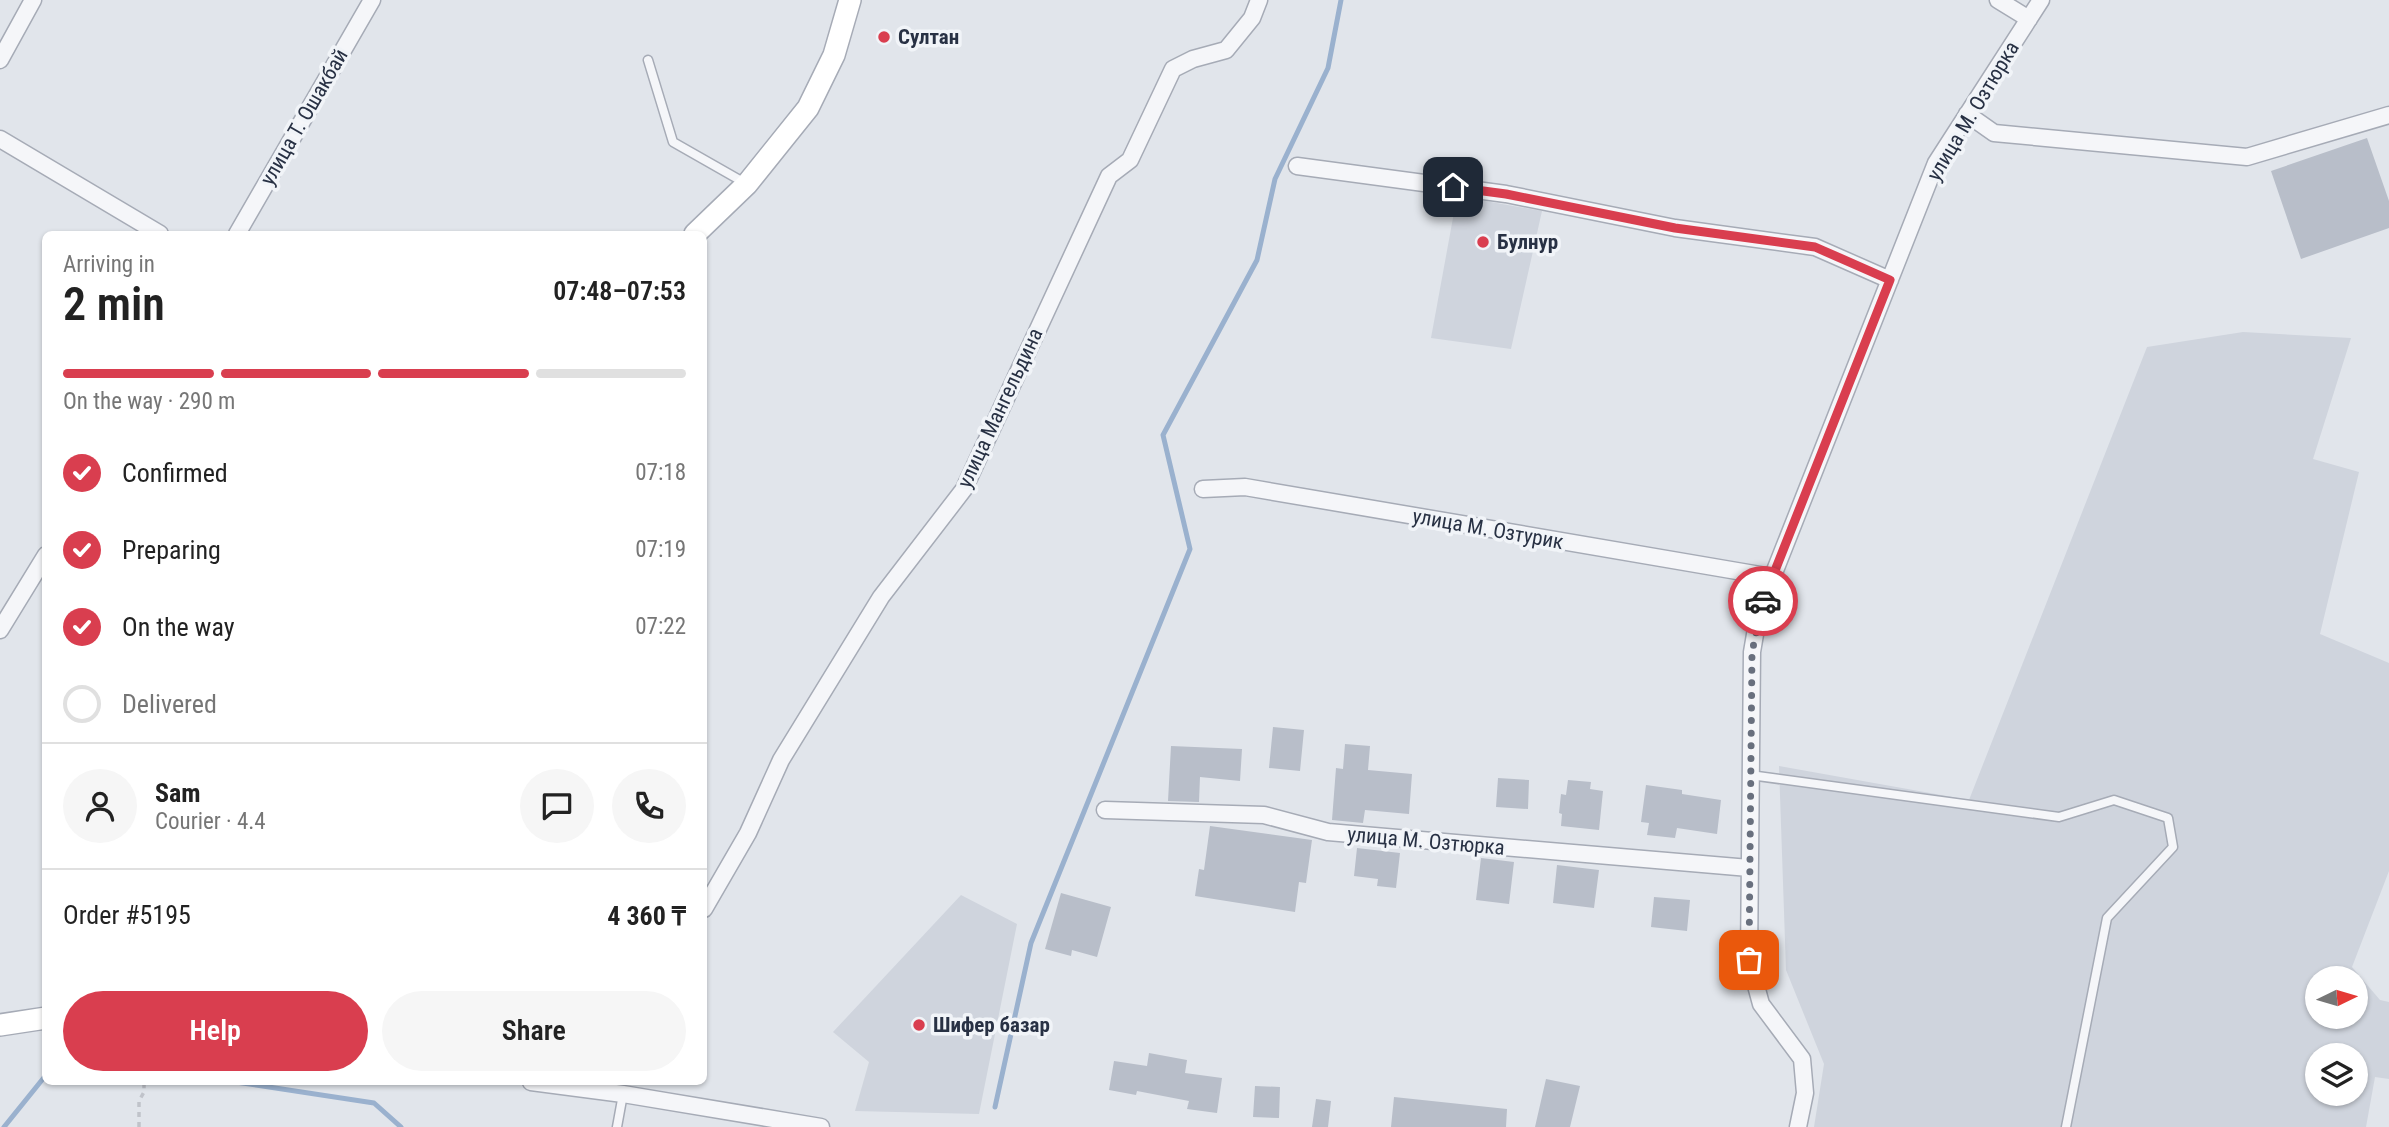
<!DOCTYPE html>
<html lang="en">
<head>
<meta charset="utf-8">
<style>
  body { margin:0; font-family:"Roboto Condensed",sans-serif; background:#f6f6f6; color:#222; height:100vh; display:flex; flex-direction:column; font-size:26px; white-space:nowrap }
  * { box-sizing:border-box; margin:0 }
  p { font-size:23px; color:#767676 }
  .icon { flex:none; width:38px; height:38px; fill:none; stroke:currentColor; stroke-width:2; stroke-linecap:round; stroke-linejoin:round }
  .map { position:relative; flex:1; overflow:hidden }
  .side { position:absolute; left:42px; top:231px; width:665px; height:854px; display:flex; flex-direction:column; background:#fff; border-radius:10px; box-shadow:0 2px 5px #0004 }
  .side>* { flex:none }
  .needle { width:46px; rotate:85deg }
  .buttons { position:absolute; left:2305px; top:966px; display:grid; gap:14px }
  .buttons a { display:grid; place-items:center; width:63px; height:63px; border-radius:50%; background:#fff; box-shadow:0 2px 5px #0004; font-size:35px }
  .pin { position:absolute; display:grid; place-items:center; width:60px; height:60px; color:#fff; margin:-30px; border-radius:14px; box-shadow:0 4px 10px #0006 }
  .courier { position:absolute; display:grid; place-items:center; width:70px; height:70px; margin:-35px; border:5px solid #d93e4f; border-radius:50%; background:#fff; color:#222; box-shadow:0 2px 9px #0007 }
  .summary em { font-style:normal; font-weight:600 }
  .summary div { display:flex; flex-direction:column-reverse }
  .summary { display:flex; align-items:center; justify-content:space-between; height:119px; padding:0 21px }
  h1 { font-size:46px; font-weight:600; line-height:52px }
  .bar { display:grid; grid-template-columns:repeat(4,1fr); gap:10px 7px; align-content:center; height:84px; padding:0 21px }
  .bar i { height:9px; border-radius:5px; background:#e0e0e0 }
  .bar .selected { background:#d93e4f }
  .bar p { grid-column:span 4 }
  .line { display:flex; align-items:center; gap:18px; padding:0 21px; border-top:2px solid #e0e0e0 }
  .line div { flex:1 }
  .round { display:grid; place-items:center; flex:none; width:74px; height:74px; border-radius:37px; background:#f6f6f6 }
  ol { padding:0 21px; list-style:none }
  li { display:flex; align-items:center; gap:21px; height:77px }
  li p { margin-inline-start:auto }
  li .icon { padding:7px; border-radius:50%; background:#d93e4f; color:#fff; stroke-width:4 }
  li:last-child { color:#767676 }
  li i { width:38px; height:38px; border:4px solid #e0e0e0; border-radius:50% }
  .action { display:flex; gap:14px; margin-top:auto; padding:14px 21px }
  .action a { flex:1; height:80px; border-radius:42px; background:#d93e4f; color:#fff; font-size:28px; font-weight:600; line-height:80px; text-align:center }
  .action a+a { background:#f6f6f6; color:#222 }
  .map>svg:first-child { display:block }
</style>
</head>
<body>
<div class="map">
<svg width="2389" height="1127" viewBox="0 0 2389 1127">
  <rect width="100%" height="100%" fill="#e1e5eb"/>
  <path fill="#cfd4dd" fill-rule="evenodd" d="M1457,196L1542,211L1511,349L1431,338Z
    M2243,332L2351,338L2313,459L2359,472L2320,634L2389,663V871L2352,967L2380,1000L2389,1002V1079L2375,1077L2366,1127H1814L1824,1064L1786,970L1779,766L1969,800L2147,347ZM2317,978H2356V1017H2317ZM2317,1055H2356V1094H2317Z
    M961,895L1017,924L979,1114L855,1111L869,1062L833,1032Z"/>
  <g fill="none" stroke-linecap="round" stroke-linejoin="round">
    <path stroke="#9ab1ce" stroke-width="5" d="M236,1082L374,1103L401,1127
      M995,1107L1031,943L1190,549L1163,435L1257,260L1275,179L1328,68L1341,0
      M4,1127L46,1075"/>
  </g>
  <path fill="#b8bec9" d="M2367,138L2389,201V228L2301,259L2271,171Z
    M1273,727L1304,730L1300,771L1269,768Z
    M1345,744L1370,746L1368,770L1412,774L1409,814L1365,810L1363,823L1332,820L1336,768L1343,769Z
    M1171,746L1242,749L1240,781L1200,777L1199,802L1168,801Z
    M1498,778L1529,780L1528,809L1496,807Z
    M1568,780L1591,782L1590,789L1603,791L1599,830L1561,826L1562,814L1559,813L1561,794L1566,795Z
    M1646,785L1682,790V794L1721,800L1717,834L1677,828L1675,838L1647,835L1649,823L1641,822Z
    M1210,826L1312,840L1306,883L1299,882L1295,912L1195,896L1199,869L1204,870Z
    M1357,848L1400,853L1396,888L1377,886L1378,879L1354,876Z
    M1481,858L1514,862L1509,904L1476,900Z
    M1557,865L1599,870L1594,908L1553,903Z
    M1061,893L1111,907L1097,957L1072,950L1071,956L1045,949Z
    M1654,897L1690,900L1687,931L1651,927Z
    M1149,1053L1187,1060L1185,1073L1222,1078L1217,1113L1187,1109L1189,1101L1137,1091L1136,1095L1109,1090L1114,1061L1147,1066Z
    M1546,1079L1580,1086L1570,1127H1535Z
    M1255,1086L1280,1087L1279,1118L1253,1117Z
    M1394,1097L1507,1109L1506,1127H1391Z
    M1316,1099L1331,1101L1328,1127H1312Z"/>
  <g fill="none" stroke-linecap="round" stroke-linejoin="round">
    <g stroke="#a6abb6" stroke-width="11">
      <path id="lane" d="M648,60L673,142L745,183
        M1750,775L2059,817L2114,800L2168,818L2173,847L2107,918L2066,1127
        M617,1127L623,1094"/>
    </g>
    <g stroke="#a6abb6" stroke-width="19">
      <path id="street" d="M1998,0L2029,19
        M0,60L33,0
        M1967,114L1994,133L2247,157L2389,115
        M0,139L160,234
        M1297,166L1506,194L1675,228L1815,247L1890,280
        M237,234L372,0
        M1203,489L1245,487L1772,577
        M0,630L46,555
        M1105,810L1264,815L1328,832L1749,868
        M704,909L748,833L781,760L881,597L964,489L1109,176L1130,160L1173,69L1193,59L1226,50L1252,18L1259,0
        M531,1082L623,1094L821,1127
        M1798,1127L1805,1093L1802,1059L1761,1004L1749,960L1752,652L1759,611L1936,163L2041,0"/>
    </g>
    <g stroke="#a6abb6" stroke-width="24">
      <path id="secondary" d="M695,234L747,184L808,108L834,55L850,0
        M0,1025L46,1018"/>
    </g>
    <path stroke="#c0c3ca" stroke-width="3.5" stroke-dasharray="5 5" stroke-linecap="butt" d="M139,1127V1101L144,1092V1082"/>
    <use href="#lane" stroke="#f5f6f9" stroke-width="8"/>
    <use href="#street" stroke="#f5f6f9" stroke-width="16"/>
    <use href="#secondary" stroke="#fff" stroke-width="21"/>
  </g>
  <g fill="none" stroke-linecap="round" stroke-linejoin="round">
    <path stroke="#69707e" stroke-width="7" stroke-dasharray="0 12.6" d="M1749,960L1752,652L1763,601"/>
    <path stroke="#d93e4f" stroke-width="9" d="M1453,187L1506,194L1675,228L1815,247L1890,280L1763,601"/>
  </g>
  <g fill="#d93e4f" stroke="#f1f4f8" stroke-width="2.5">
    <circle cx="884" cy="37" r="7"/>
    <circle cx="1483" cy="242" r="7"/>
    <circle cx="919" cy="1025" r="7"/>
  </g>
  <g text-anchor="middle" stroke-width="7" stroke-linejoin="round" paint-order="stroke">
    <g font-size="21" font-weight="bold" fill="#283144" stroke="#f1f4f8" text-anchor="start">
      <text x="898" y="44">Султан</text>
      <text x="1497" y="249">Булнур</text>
      <text x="933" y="1032">Шифер базар</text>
    </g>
    <g font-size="21" fill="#283144" stroke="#f1f4f8">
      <text transform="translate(1973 111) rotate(-59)" y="7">улица М. Озтюрка</text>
      <text transform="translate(304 117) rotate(-60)" y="7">улица Т. Ошакбай</text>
      <text transform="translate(1000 408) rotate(-65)" y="7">улица Мангельдина</text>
      <text transform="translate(1488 529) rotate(10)" y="7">улица М. Озтурик</text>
      <text transform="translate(1426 841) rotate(5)" y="7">улица М. Озтюрка</text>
    </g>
  </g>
</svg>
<div class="buttons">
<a><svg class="needle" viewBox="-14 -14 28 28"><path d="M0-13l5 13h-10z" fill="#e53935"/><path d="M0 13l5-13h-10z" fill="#767676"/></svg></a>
<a><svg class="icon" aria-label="layers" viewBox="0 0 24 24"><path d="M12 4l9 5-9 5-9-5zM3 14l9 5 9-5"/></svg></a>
</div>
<div class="pin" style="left:1749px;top:960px;background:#ea580c"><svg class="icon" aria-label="bag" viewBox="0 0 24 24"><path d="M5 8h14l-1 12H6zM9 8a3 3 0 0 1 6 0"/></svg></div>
<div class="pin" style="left:1453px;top:187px;background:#1f2937"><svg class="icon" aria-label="home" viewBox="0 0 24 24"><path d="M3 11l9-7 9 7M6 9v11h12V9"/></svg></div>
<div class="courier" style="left:1763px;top:601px"><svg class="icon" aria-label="car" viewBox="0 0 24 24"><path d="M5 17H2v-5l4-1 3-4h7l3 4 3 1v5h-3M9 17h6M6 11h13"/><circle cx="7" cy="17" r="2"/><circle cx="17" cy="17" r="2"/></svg></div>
<section class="side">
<div class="summary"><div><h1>2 min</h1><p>Arriving in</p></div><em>07:48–07:53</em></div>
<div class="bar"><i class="selected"></i><i class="selected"></i><i class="selected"></i><i></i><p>On the way · 290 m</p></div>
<ol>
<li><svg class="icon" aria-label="check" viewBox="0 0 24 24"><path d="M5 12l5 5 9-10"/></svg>Confirmed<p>07:18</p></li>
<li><svg class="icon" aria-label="check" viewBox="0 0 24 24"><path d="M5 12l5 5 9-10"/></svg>Preparing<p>07:19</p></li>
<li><svg class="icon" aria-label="check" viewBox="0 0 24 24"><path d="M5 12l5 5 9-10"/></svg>On the way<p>07:22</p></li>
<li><i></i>Delivered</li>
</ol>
<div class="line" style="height:126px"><a class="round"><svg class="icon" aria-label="person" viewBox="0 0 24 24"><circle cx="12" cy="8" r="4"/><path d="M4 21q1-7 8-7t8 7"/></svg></a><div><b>Sam</b><p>Courier · 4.4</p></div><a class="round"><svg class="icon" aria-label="chat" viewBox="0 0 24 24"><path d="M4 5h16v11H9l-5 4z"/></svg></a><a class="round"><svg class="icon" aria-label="phone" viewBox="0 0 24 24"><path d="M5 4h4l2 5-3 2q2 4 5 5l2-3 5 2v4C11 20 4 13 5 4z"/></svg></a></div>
<div class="line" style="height:91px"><div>Order #5195</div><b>4 360 ₸</b></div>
<div class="action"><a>Help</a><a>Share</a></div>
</section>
</div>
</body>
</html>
